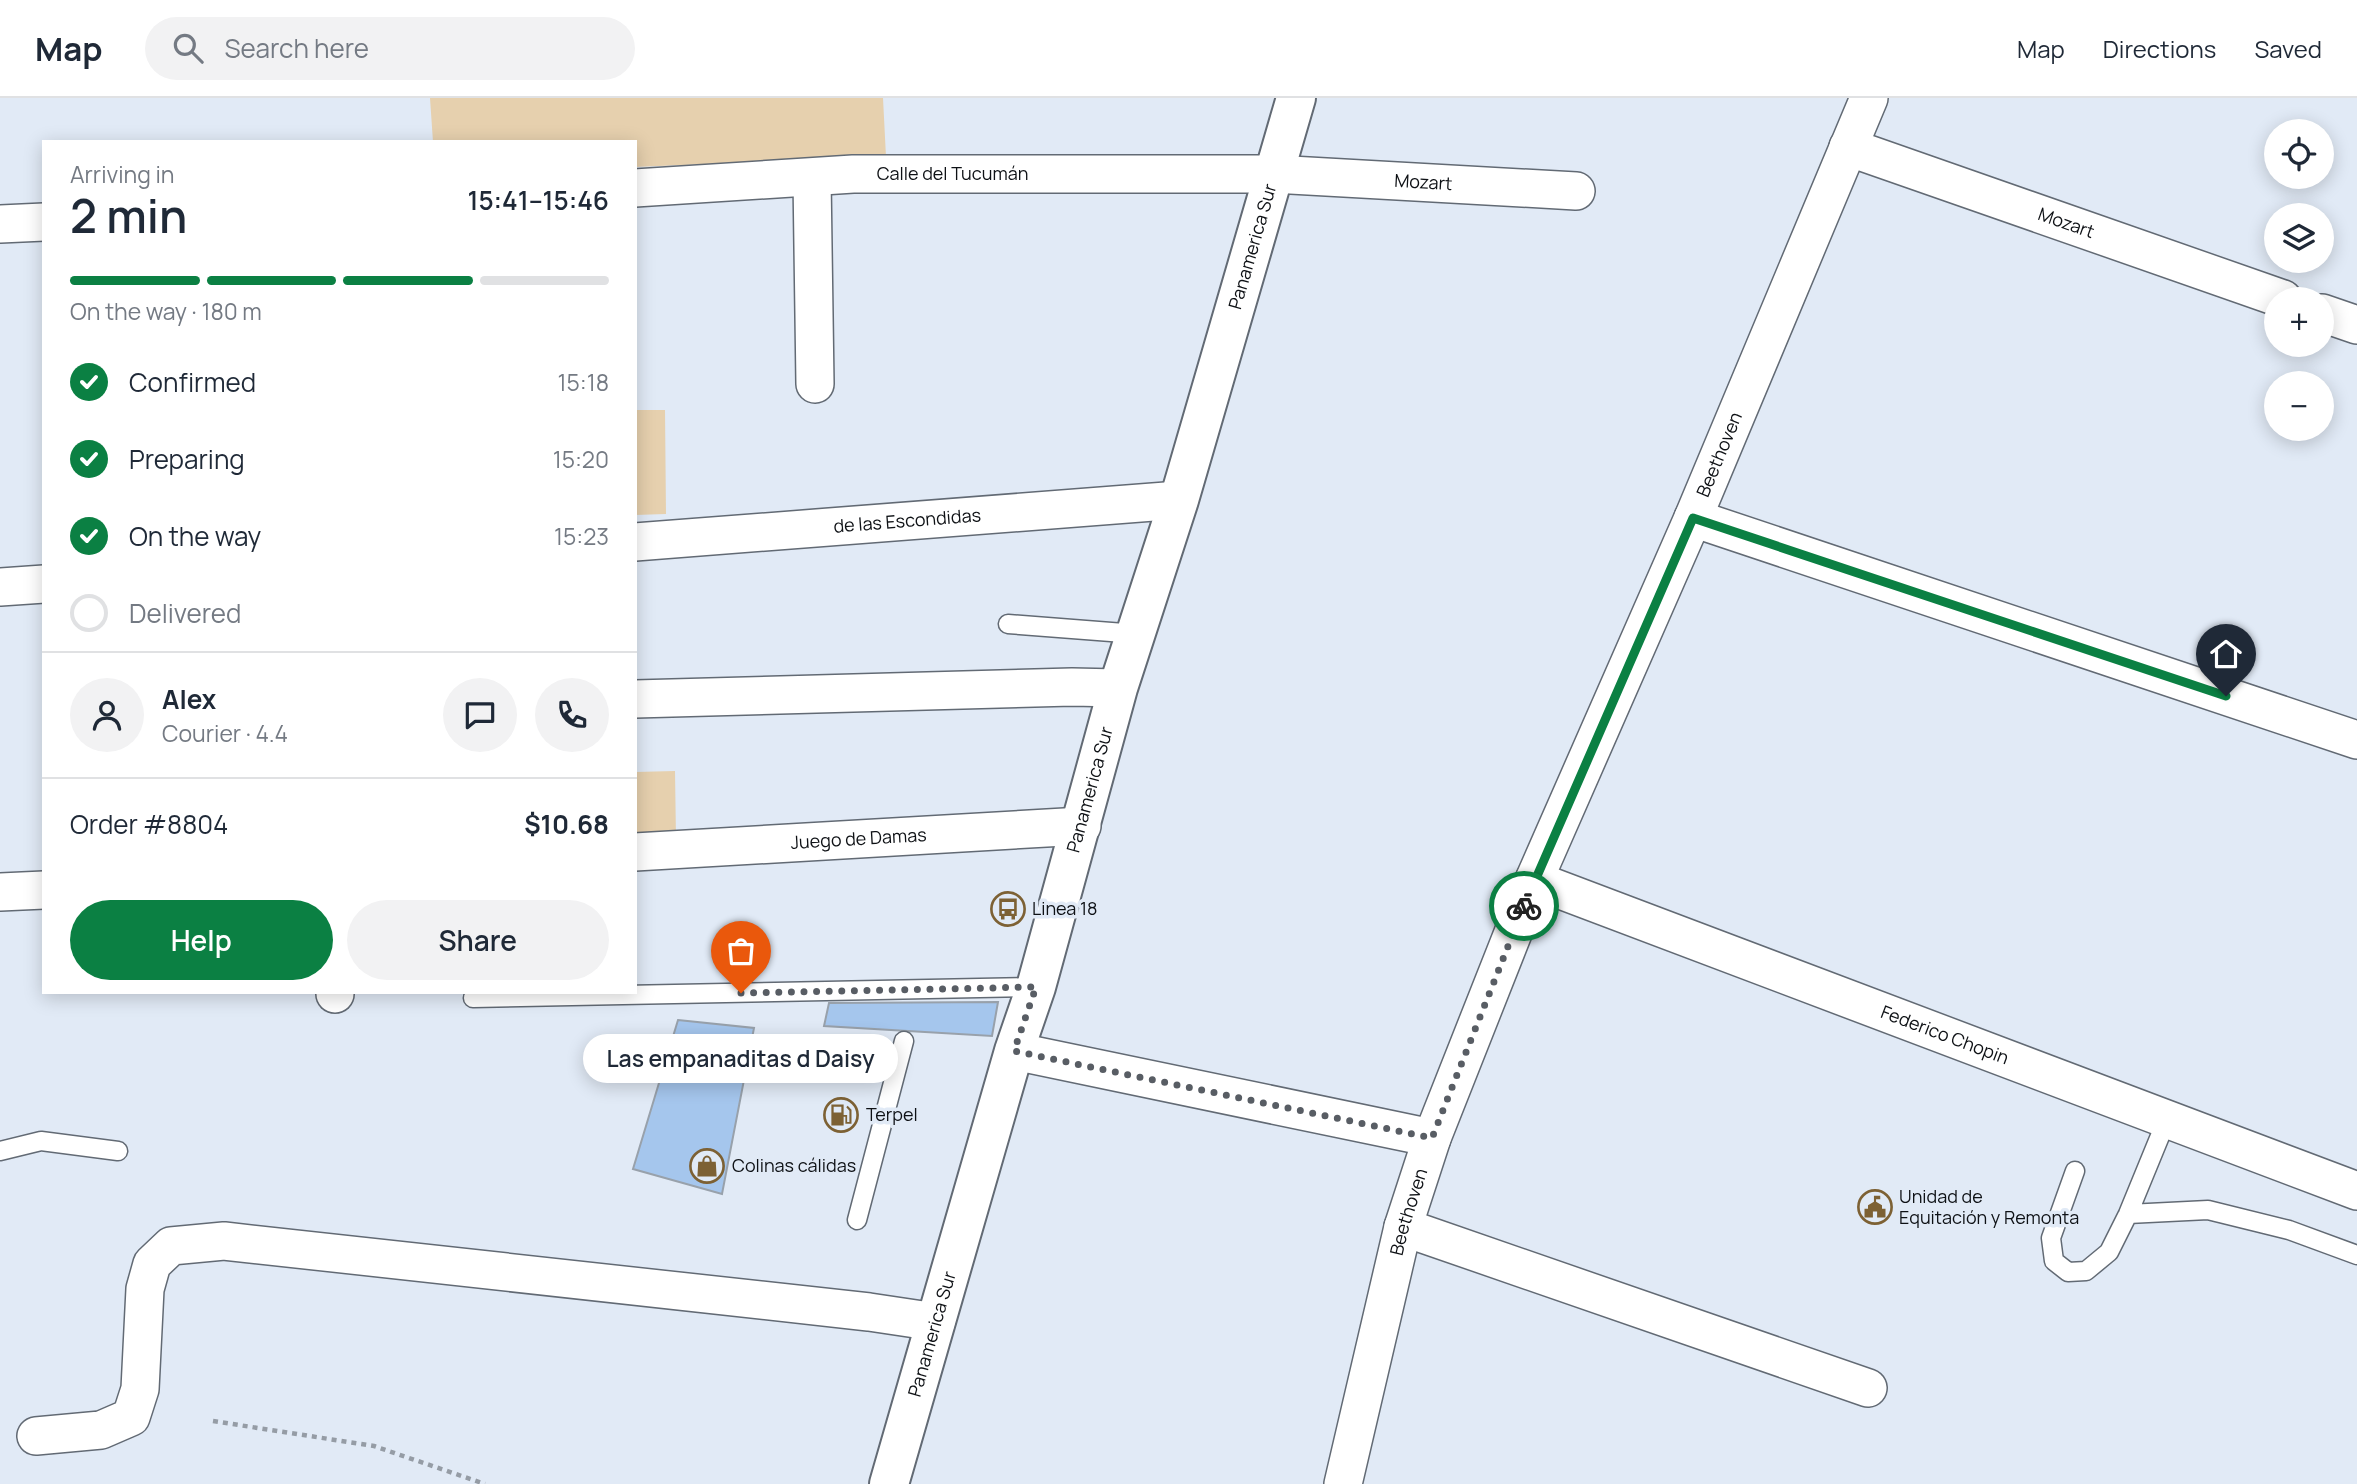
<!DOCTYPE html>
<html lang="en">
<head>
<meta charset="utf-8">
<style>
  body { margin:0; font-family:Manrope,sans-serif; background:#f2f2f3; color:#1f2937; height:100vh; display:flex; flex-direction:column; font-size:26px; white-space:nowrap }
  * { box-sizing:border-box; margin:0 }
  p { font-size:23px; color:#747a83 }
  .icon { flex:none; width:38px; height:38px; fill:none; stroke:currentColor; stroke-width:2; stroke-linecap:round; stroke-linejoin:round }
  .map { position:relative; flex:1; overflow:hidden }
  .sheet { position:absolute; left:42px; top:42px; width:595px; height:854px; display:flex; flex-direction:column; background:#fff; border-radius:0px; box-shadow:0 4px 18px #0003 }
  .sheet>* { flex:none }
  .tools { position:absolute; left:2264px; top:21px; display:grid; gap:14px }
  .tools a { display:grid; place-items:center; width:70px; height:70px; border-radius:50%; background:#fff; box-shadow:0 4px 18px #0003; font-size:35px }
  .pin { position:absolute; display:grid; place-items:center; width:60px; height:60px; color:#fff; margin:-72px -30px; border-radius:50% 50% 50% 0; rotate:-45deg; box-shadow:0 0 7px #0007 }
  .pin .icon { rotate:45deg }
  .courier { position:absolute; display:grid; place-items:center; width:70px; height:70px; margin:-35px; border:5px solid #0b8043; border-radius:50%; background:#fff; color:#222; box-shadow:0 2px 9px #0007 }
  .bubble { position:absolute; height:49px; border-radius:24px; background:#fff; box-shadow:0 4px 18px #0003; font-size:23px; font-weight:600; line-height:49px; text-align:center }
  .summary em { font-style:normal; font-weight:600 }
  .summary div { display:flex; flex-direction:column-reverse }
  .summary { display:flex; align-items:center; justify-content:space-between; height:119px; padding:0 28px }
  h1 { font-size:46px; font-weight:600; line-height:52px }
  .bar { display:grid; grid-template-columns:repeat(4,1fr); gap:10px 7px; align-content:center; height:84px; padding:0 28px }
  .bar i { height:9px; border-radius:5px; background:#e0e1e3 }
  .bar .current { background:#0b8043 }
  .bar p { grid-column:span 4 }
  .line { display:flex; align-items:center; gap:18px; padding:0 28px; border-top:2px solid #e0e1e3 }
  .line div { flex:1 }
  .round { display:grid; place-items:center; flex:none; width:74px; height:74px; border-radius:37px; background:#f2f2f3 }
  ol { padding:0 28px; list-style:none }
  li { display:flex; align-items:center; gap:21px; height:77px }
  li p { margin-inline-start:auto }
  li .icon { padding:7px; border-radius:50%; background:#0b8043; color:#fff; stroke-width:4 }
  li:last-child { color:#747a83 }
  li i { width:38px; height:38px; border:4px solid #e0e1e3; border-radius:50% }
  .primary-button { display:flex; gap:14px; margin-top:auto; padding:14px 28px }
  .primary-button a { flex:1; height:80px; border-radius:42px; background:#0b8043; color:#fff; font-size:28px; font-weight:600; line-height:80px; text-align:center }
  .primary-button a+a { background:#f2f2f3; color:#1f2937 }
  header { display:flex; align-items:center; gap:42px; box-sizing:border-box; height:98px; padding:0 35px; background:#fff; border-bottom:2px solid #e0e1e3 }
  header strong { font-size:33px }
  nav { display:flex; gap:38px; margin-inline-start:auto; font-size:24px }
  .search { width:490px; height:63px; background:#f2f2f3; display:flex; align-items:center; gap:18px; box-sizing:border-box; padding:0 24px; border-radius:38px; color:#747a83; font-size:26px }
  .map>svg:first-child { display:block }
</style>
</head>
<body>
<header>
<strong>Map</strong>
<div class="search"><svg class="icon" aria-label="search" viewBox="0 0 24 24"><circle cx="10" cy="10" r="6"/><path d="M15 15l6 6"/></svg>Search here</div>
<nav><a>Map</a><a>Directions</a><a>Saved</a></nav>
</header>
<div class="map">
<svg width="2357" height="1386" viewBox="0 0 2357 1386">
  <rect width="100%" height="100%" fill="#e1eaf6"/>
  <path fill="#e6d0ae" d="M430,0H883L886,59L635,69V44H433Z
    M635,312H665L666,416L635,417Z
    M675,673L676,741L635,742V674Z"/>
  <path fill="#a5c6ed" stroke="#98a1ab" stroke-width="2" d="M998,904L992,938L824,928L829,905Z
    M678,922L754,930L722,1096L633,1071Z"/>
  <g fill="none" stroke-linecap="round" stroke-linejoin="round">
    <g stroke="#626a74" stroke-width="21">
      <path id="service" d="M1008,526L1137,536
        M473,900L1036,889
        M0,1053L41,1043L118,1053
        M2075,1073L2051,1140L2054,1163L2068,1174L2086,1173L2109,1154L2128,1116L2167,1021
        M2128,1116L2208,1112L2289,1132L2357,1157
        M857,1122L904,943"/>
    </g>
    <g stroke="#626a74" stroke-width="40">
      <g id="minor">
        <path id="s1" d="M1848,49L2283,201"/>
        <path d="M812,80L815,286"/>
        <path id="s2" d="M635,90L853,76H1273L1576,93"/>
        <path d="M0,126L44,124"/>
        <path d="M2322,215L2357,227"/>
        <path d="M1693,420L2357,642"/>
        <path id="s3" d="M635,444L1179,402"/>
        <path d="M0,489L44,486"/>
        <path d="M635,601L1072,589L1118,590"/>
        <path id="s4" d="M635,754L1082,728"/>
        <path id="s5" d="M1534,782L2357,1093"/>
        <path d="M0,794L44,792"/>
        <path d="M335,896V894"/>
        <path d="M1014,953L1432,1040"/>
        <path d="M1403,1129L1868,1290"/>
        <path d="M36,1338L101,1332L131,1319L140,1291L145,1191L152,1166L171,1148L224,1143L869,1214L936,1224"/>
        <path id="s6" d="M1343,1386L1403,1129L1432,1040L1534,782L1693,420L1869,0"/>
      </g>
    </g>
    <g stroke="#626a74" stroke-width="42">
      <g id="trunk">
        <path id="s7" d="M889,1386L1014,953L1036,889L1118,590L1179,402L1296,0"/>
      </g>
    </g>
    <path stroke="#959ca5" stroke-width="4.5" stroke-dasharray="5 5" stroke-linecap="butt" d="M213,1323L374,1348L485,1386"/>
    <use href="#service" stroke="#fff" stroke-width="18"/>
    <use href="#minor" stroke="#fff" stroke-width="37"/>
    <use href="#trunk" stroke="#fff" stroke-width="38"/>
  </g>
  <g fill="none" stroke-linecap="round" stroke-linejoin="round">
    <path stroke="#585d64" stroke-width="7" stroke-dasharray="0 12.6" d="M741,895L1036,889L1014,953L1432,1040L1524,808"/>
    <path stroke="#0b8043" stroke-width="9" d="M1524,808L1693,420L2226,598"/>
  </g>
  <defs>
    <g id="bus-ring" transform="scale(1.75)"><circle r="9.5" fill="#e1eaf6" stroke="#7d6134" stroke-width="1.5"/><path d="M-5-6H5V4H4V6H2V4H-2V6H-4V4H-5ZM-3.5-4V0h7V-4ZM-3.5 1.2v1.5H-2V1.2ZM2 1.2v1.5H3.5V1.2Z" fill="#7d6134"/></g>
    <g id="fuel-ring" transform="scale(1.75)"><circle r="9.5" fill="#e1eaf6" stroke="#7d6134" stroke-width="1.5"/><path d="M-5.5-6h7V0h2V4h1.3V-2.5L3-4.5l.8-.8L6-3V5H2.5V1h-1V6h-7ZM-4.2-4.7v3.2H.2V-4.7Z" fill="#7d6134"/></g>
    <g id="shop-ring" transform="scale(1.75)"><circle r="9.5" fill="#e1eaf6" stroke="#7d6134" stroke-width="1.5"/><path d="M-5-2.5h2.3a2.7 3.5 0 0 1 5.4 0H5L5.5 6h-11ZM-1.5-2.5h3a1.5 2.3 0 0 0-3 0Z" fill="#7d6134"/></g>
    <g id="civic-ring" transform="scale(1.75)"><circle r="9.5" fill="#e1eaf6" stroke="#7d6134" stroke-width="1.5"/><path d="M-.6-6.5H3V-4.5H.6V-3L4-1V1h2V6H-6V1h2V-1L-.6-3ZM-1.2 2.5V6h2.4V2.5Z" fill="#7d6134"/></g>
  </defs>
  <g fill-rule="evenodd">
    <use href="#bus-ring" x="1008" y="811"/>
    <use href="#fuel-ring" x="841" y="1017"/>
    <use href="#shop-ring" x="707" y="1068"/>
    <use href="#civic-ring" x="1875" y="1109"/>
  </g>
  <g text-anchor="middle" stroke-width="7" stroke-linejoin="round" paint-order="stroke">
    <g font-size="18" fill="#0e1115" stroke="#e1eaf6">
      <text dy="6" stroke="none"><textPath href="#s2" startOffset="318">Calle del Tucumán</textPath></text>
      <text dy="6" stroke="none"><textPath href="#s2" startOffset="789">Mozart</textPath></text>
      <text dy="6" stroke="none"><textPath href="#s1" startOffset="231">Mozart</textPath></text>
      <text dy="6" stroke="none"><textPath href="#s7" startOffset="1290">Panamerica Sur</textPath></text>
      <text dy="6" stroke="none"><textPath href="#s6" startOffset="1099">Beethoven</textPath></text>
      <text dy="6" stroke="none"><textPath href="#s3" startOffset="273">de las Escondidas</textPath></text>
      <text dy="6" stroke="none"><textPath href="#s7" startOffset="723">Panamerica Sur</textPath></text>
      <text dy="6" stroke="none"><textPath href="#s4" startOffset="224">Juego de Damas</textPath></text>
      <text dy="6" stroke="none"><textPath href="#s5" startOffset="439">Federico Chopin</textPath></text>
      <text dy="6" stroke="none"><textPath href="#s6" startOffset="280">Beethoven</textPath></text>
      <text dy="6" stroke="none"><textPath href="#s7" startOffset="156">Panamerica Sur</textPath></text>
    </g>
    <g font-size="18" fill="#0e1115" stroke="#e1eaf6" text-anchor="start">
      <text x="1032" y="817">Linea 18</text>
      <text x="866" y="1023">Terpel</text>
      <text x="732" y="1074">Colinas cálidas</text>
      <text x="1899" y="1105">Unidad de<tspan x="1899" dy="21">Equitación y Remonta</tspan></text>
    </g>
  </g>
</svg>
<div class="tools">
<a><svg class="icon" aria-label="locate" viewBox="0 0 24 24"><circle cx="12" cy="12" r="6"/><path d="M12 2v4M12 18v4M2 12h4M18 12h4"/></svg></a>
<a><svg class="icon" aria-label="layers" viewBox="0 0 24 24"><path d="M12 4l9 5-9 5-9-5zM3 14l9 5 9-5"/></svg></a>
<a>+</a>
<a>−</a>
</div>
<div class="pin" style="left:741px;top:895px;background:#ea580c"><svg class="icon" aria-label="bag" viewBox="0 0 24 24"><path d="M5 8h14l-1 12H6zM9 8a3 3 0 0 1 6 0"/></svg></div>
<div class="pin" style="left:2226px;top:598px;background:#1f2937"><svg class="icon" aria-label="home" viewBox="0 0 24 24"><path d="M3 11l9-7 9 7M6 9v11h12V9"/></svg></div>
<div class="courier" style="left:1524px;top:808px"><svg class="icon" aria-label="bike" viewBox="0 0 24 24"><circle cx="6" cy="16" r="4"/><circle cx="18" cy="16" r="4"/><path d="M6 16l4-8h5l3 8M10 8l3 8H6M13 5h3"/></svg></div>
<div class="bubble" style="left:583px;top:936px;width:315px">Las empanaditas d Daisy</div>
<section class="sheet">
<div class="summary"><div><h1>2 min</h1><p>Arriving in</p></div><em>15:41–15:46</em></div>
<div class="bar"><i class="current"></i><i class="current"></i><i class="current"></i><i></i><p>On the way · 180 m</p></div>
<ol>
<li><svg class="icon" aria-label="check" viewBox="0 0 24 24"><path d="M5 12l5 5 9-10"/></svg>Confirmed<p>15:18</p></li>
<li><svg class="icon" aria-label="check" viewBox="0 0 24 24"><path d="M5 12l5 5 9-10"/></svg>Preparing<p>15:20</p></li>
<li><svg class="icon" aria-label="check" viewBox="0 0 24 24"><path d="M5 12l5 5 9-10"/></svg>On the way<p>15:23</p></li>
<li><i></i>Delivered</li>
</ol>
<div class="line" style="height:126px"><a class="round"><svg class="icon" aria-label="person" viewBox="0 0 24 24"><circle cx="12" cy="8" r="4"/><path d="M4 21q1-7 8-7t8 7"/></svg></a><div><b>Alex</b><p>Courier · 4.4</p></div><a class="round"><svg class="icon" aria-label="chat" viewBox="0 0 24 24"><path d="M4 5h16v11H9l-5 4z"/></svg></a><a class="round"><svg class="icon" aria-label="phone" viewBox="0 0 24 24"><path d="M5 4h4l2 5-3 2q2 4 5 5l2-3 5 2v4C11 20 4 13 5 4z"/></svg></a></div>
<div class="line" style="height:91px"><div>Order #8804</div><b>$10.68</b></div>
<div class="primary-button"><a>Help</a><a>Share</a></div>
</section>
</div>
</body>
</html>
